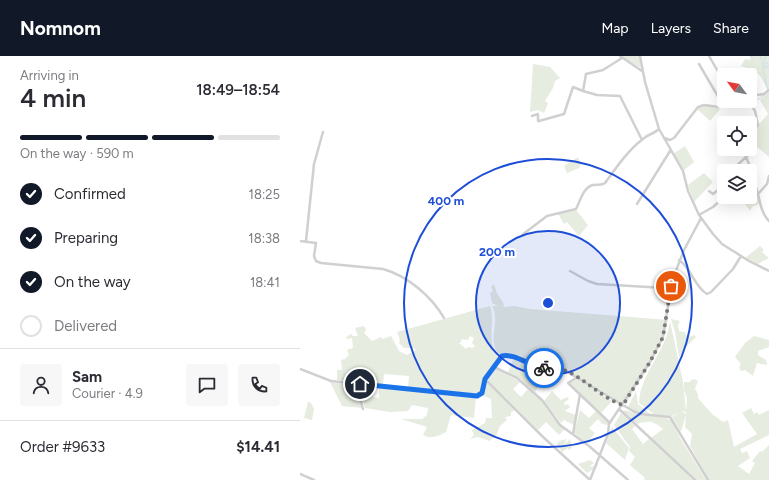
<!DOCTYPE html>
<html lang="en">
<head>
<meta charset="utf-8">
<style>
  body { margin:0; font-family:Figtree,sans-serif; background:#f7f7f7; color:#2b2b33; height:100vh; display:flex; flex-direction:column; font-size:15px; white-space:nowrap }
  * { box-sizing:border-box; margin:0 }
  p { font-size:13px; color:#7c7c81 }
  .icon { flex:none; width:22px; height:22px; fill:none; stroke:currentColor; stroke-width:2; stroke-linecap:round; stroke-linejoin:round }
  .map { position:relative; flex:1; overflow:hidden }
  .panel { display:flex; flex-direction:column; background:#fff; width:300px }
  .panel>* { flex:none }
  .needle { width:26px; rotate:302deg }
  .buttons { position:absolute; left:417px; top:12px; display:grid; gap:8px }
  .buttons a { display:grid; place-items:center; width:40px; height:40px; border-radius:4px; background:#fff; box-shadow:0 4px 16px #0002; font-size:20px }
  .pin { position:absolute; display:grid; place-items:center; width:34px; height:34px; color:#fff; margin:-17px; border:2px solid #fff; border-radius:50%; box-shadow:0 1px 4px #0007 }
  .courier { position:absolute; display:grid; place-items:center; width:40px; height:40px; margin:-20px; border:3px solid #1a73e8; border-radius:50%; background:#fff; color:#222; box-shadow:0 1px 5px #0007 }
  .headline em { font-style:normal; font-weight:600 }
  .headline div { display:flex; flex-direction:column-reverse }
  .headline { display:flex; align-items:center; justify-content:space-between; height:68px; padding:0 20px }
  h1 { font-size:26px; font-weight:600; line-height:30px }
  .bar { display:grid; grid-template-columns:repeat(4,1fr); gap:6px 4px; align-content:center; height:48px; padding:0 20px }
  .bar i { height:5px; border-radius:3px; background:#e1e1e2 }
  .bar .on { background:#111827 }
  .bar p { grid-column:span 4 }
  .line { display:flex; align-items:center; gap:10px; padding:0 20px; border-top:1px solid #e1e1e2 }
  .line div { flex:1 }
  .round { display:grid; place-items:center; flex:none; width:42px; height:42px; border-radius:4px; background:#f7f7f7 }
  ol { padding:0 20px; list-style:none }
  li { display:flex; align-items:center; gap:12px; height:44px }
  li p { margin-inline-start:auto }
  li .icon { padding:4px; border-radius:50%; background:#111827; color:#fff; stroke-width:4 }
  li:last-child { color:#7c7c81 }
  li i { width:22px; height:22px; border:2px solid #e1e1e2; border-radius:50% }
  header { display:flex; align-items:center; gap:24px; box-sizing:border-box; height:56px; padding:0 20px; background:#111827; color:#fff }
  header strong { font-size:19px }
  nav { display:flex; gap:22px; margin-inline-start:auto; font-size:14px }
  main { display:flex; flex:1; min-height:0 }
  .map>svg:first-child { display:block }
</style>
</head>
<body>
<header>
<strong>Nomnom</strong>
<nav><a>Map</a><a>Layers</a><a>Share</a></nav>
</header>
<main>
<section class="panel">
<div class="headline"><div><h1>4 min</h1><p>Arriving in</p></div><em>18:49–18:54</em></div>
<div class="bar"><i class="on"></i><i class="on"></i><i class="on"></i><i></i><p>On the way · 590 m</p></div>
<ol>
<li><svg class="icon" aria-label="check" viewBox="0 0 24 24"><path d="M5 12l5 5 9-10"/></svg>Confirmed<p>18:25</p></li>
<li><svg class="icon" aria-label="check" viewBox="0 0 24 24"><path d="M5 12l5 5 9-10"/></svg>Preparing<p>18:38</p></li>
<li><svg class="icon" aria-label="check" viewBox="0 0 24 24"><path d="M5 12l5 5 9-10"/></svg>On the way<p>18:41</p></li>
<li><i></i>Delivered</li>
</ol>
<div class="line" style="height:72px"><a class="round"><svg class="icon" aria-label="person" viewBox="0 0 24 24"><circle cx="12" cy="8" r="4"/><path d="M4 21q1-7 8-7t8 7"/></svg></a><div><b>Sam</b><p>Courier · 4.9</p></div><a class="round"><svg class="icon" aria-label="chat" viewBox="0 0 24 24"><path d="M4 5h16v11H9l-5 4z"/></svg></a><a class="round"><svg class="icon" aria-label="phone" viewBox="0 0 24 24"><path d="M5 4h4l2 5-3 2q2 4 5 5l2-3 5 2v4C11 20 4 13 5 4z"/></svg></a></div>
<div class="line" style="height:52px"><div>Order #9633</div><b>$14.41</b></div>
</section>
<div class="map">
<svg width="469" height="424" viewBox="0 0 469 424">
  <rect width="100%" height="100%" fill="#fff"/>
  <path fill="#e6ecdf" fill-rule="evenodd" d="M321,0H340L341,12Z
    M450,0H469V33L467,34C461,18 458,15 441,10L445,3L450,4Z
    M233,8L250,11L260,22L255,25L253,32L245,45L248,47L244,57L238,54L230,56Z
    M469,35V101L450,85V78L468,58L460,44Z
    M403,48L420,53L410,65L397,53Z
    M385,90L394,106L383,115L373,98Z
    M278,101L281,108L279,112L267,117L264,110Z
    M404,117L413,126L394,146L388,129Z
    M450,121L461,147L452,151L450,155L440,141H450Z
    M276,154L288,169L279,180L267,166L264,168L258,158Z
    M460,190L464,194L462,196L469,202L458,208L445,202Z
    M194,228L197,237L204,248L203,251L215,250L230,253L368,264L364,281L351,307L325,349L262,312L251,309H234L215,300L198,297C187,283 201,265 192,250H198L192,247L190,237L193,235L191,231Z
    M190,250C196,267 185,287 199,300V303L183,325L180,338L108,332L109,320L84,318L83,329L37,324V314H42L41,304L45,303L49,299L47,294L53,292L52,282L47,283L46,281L51,278L53,280H58L55,272L64,270L66,274L64,277L72,285L81,281L83,283L91,280L99,295L107,299L116,294L114,292H104L99,287L100,284L97,276ZM170,280L174,282L172,287L175,290L173,292L168,291L166,293L159,287L162,285L161,283L168,284Z
    M371,263L380,265L378,269L379,275L385,276L387,282L394,279L396,281L382,295L383,298L379,301L375,276Z
    M370,265L383,326L386,356L381,355L372,360L355,359L339,347C341,315 366,297 370,265Z
    M454,280L469,284V291L458,295V299L466,304L467,309L457,307L453,320L445,314L441,315L439,311L441,308L435,301L445,287Z
    M214,302C226,308 236,314 249,312L235,336L219,322L208,316Z
    M194,312L220,326L213,333L221,341L228,333C234,338 241,342 244,349C250,358 255,366 265,373L259,379L246,366L238,374L187,323Z
    M277,323L312,345L301,357L269,327Z
    M394,323L398,325L395,333L398,338V342L412,358L423,366L428,364L434,391L457,378L442,357L451,352L454,358L457,356L459,359L469,354V379L440,393L442,397L447,395L450,402L438,410L449,418L455,407L452,405L460,395L462,396L469,389V424H409L390,390L392,378L385,371L387,342L384,334V326H390L391,324Z
    M186,324L215,354L211,356V360L205,361L207,364L200,370L196,380L189,385L178,381L170,383L174,379L172,374L185,367L186,362H192L191,343L182,339Z
    M30,326L55,329L62,352L42,350Z
    M60,328L69,331L73,341L79,342V331L171,339L176,341L174,362L151,359L146,376C138,380 131,384 123,379L127,371L101,363H122L127,359L128,352L112,349L108,355L90,356L65,352L58,331Z
    M252,335L261,344L267,341L269,343L264,347L265,349L268,348L270,351L265,355L276,359L274,369L264,364L261,367L244,345Z
    M336,335L338,348L350,358L338,357L328,351Z
    M8,346L11,347L14,353L12,364L4,362Z
    M280,354L289,362L296,355L309,367L308,369L302,368L298,363L289,372L295,377L287,387L274,377Z
    M325,354L340,359L363,361L371,364L380,382L406,424H396L351,382L363,373C354,365 348,364 337,368L323,356Z
    M381,355L386,358L381,376L372,361Z
    M321,357L335,370L332,373L343,388L349,383L393,424H344L345,422L330,409L335,401L329,395L330,391L314,369Z
    M312,371L329,392L325,404L306,387Z
    M267,383L264,389L270,383L272,392L268,394V392L262,396L257,388L259,385Z
    M290,404L294,407L290,410L292,411L298,408L297,411L287,417L278,408Z"/>
  <g fill="none" stroke-linecap="round" stroke-linejoin="round">
    <path stroke="#cfe2ee" stroke-width="1" d="M451,0L453,1
      M460,0C465,7 461,14 466,21L465,24L468,33
      M464,6L466,0
      M463,8L468,7
      M464,10L469,9
      M464,12L469,11
      M468,38L469,37
      M457,44L464,39"/>
    <path stroke="#d0d0d0" stroke-width="2.5" d="M320,0L342,15
      M340,0L345,26L359,73L383,115L388,135L399,159L413,178L422,188L449,205L469,215
      M409,0L424,26
      M399,8L423,49
      M283,35L297,39L320,40L342,84
      M450,40L464,38L469,34
      M232,60L238,58V65H239L264,58L273,31L283,35L286,18L303,14L322,2
      M364,82L370,84L374,82L398,51L404,49L419,51L432,45
      M427,114H432L446,101
      M448,115L449,108L446,101L456,91L450,80L458,69L455,55L449,45
      M450,119C461,133 457,153 469,165
      M409,135L413,138L418,134L424,138
      M459,137L467,128L469,120
      M337,148L370,95
      M399,159L413,151L424,141
      M222,179L247,160L276,153C280,146 283,131 293,129C298,128 301,130 305,127C316,112 328,94 343,83C348,78 354,78 359,73
      M0,185L16,187L14,200L16,205L21,207L83,213C108,220 132,241 144,262
      M6,185L14,108L23,76
      M379,204C392,213 394,230 407,238L411,236L433,213L441,200
      M270,215L288,225L297,228L365,232L370,230
      M194,311L217,322L242,344L260,369L289,390L328,424
      M0,313L31,325L177,340L182,337L185,323L202,300H210L238,311H250L264,314L333,355L340,358L370,361L408,424
      M276,322L268,327L310,367
      M185,323L242,380L290,424
      M56,328L63,353
      M319,353L395,424
      M273,378L280,338
      M0,418L14,424
      M290,424L308,378L309,368L350,306L363,281L372,225L384,194L401,162"/>
  </g>
  <g fill="none" stroke-linecap="round" stroke-linejoin="round">
    <path stroke="#7a7a7a" stroke-width="4" stroke-dasharray="0 7.2" d="M244,312C274,307 296,341 323,349L350,306L363,281L371,230"/>
    <path stroke="#1a73e8" stroke-width="5" d="M60,328L177,340L182,337L185,323L202,300C216,297 230,311 244,312"/>
  </g>
  <circle cx="248" cy="247" r="72" fill="#1d4ed8" fill-opacity=".12"/>
  <g fill="none" stroke="#1d4ed8" stroke-width="2">
    <circle cx="248" cy="247" r="72"/>
    <circle cx="248" cy="247" r="144"/>
  </g>
  <circle cx="248" cy="247" r="6" fill="#1d4ed8" stroke="#fff" stroke-width="2"/>
  <g font-size="12" text-anchor="middle" font-weight="bold" fill="#1d4ed8" stroke="#fff" stroke-width="4" stroke-linejoin="round" paint-order="stroke">
    <text x="146" y="149">400 m</text>
    <text x="197" y="200">200 m</text>
  </g>
</svg>
<div class="buttons">
<a><svg class="needle" viewBox="-14 -14 28 28"><path d="M0-13l5 13h-10z" fill="#e53935"/><path d="M0 13l5-13h-10z" fill="#7c7c81"/></svg></a>
<a><svg class="icon" aria-label="locate" viewBox="0 0 24 24"><circle cx="12" cy="12" r="6"/><path d="M12 2v4M12 18v4M2 12h4M18 12h4"/></svg></a>
<a><svg class="icon" aria-label="layers" viewBox="0 0 24 24"><path d="M12 4l9 5-9 5-9-5zM3 14l9 5 9-5"/></svg></a>
</div>
<div class="pin" style="left:371px;top:230px;background:#ea580c"><svg class="icon" aria-label="bag" viewBox="0 0 24 24"><path d="M5 8h14l-1 12H6zM9 8a3 3 0 0 1 6 0"/></svg></div>
<div class="pin" style="left:60px;top:328px;background:#1f2937"><svg class="icon" aria-label="home" viewBox="0 0 24 24"><path d="M3 11l9-7 9 7M6 9v11h12V9"/></svg></div>
<div class="courier" style="left:244px;top:312px"><svg class="icon" aria-label="bike" viewBox="0 0 24 24"><circle cx="6" cy="16" r="4"/><circle cx="18" cy="16" r="4"/><path d="M6 16l4-8h5l3 8M10 8l3 8H6M13 5h3"/></svg></div>
</div>
</main>
</body>
</html>
